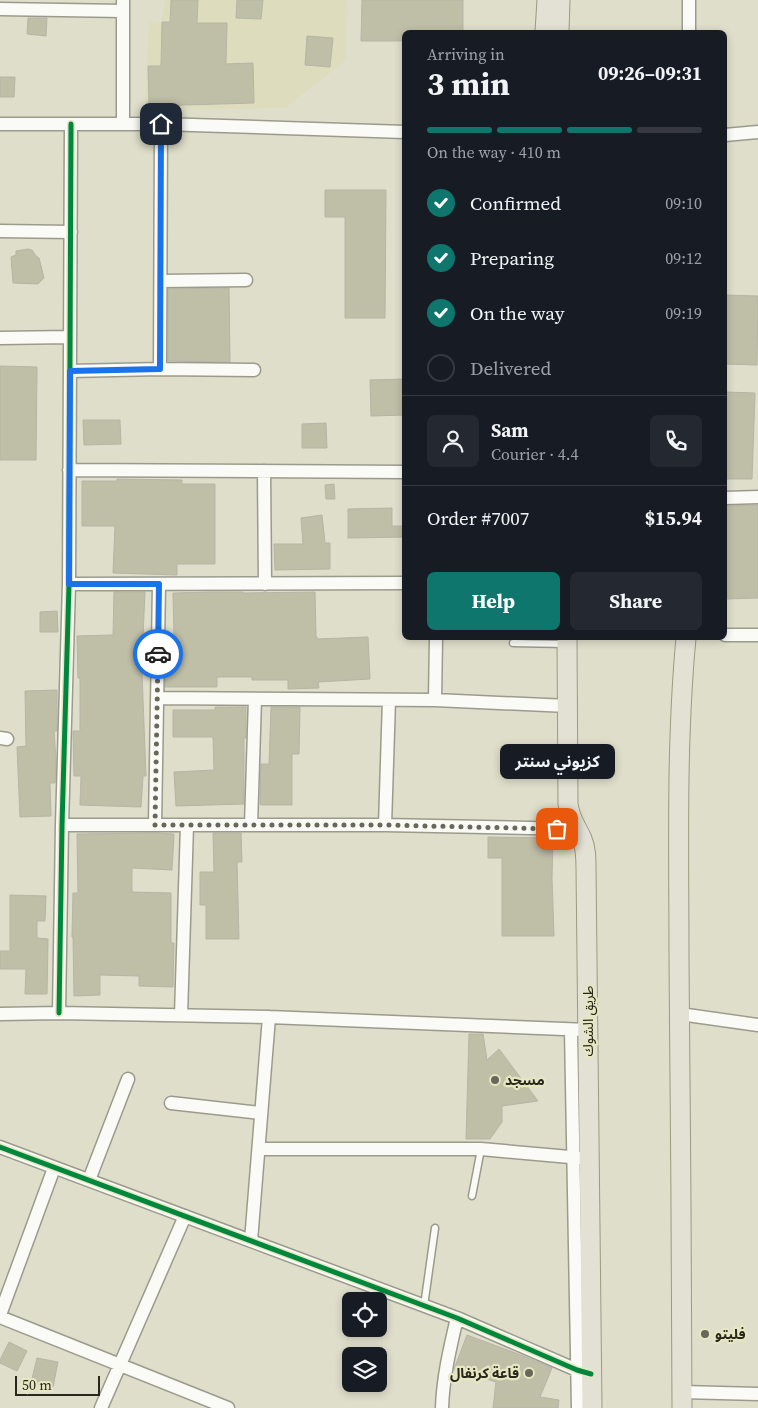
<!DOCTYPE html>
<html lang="en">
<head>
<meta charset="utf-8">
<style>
  body { margin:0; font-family:"Source Serif 4","Noto Sans Arabic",serif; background:#242831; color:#f1f3f6; height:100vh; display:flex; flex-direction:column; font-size:19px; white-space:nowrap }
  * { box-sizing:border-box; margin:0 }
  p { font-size:16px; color:#9ea1a6 }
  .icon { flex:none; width:28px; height:28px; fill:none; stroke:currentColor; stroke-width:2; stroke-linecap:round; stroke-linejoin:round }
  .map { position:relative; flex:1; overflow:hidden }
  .side { position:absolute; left:402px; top:30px; width:325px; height:610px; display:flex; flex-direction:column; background:#171b24; border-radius:8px; box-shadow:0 2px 8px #0003 }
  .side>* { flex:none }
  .fabs { position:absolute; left:342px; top:1292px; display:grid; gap:10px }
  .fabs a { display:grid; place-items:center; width:45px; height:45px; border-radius:8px; background:#171b24; box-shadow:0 2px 8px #0003; font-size:25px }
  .scale { position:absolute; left:15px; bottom:12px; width:85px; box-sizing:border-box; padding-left:5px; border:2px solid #28271a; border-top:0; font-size:14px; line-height:18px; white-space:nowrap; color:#28271a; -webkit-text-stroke:4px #e7e6c3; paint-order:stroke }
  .pin { position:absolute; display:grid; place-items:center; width:42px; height:42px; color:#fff; margin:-21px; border-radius:10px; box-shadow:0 2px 8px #0006 }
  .courier { position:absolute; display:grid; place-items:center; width:50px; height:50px; margin:-25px; border:4px solid #1a73e8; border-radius:50%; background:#fff; color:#222; box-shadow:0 1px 6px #0007 }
  .bubble { position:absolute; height:35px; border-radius:8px; background:#171b24; box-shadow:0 2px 8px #0003; font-size:16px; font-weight:700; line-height:35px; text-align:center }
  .overview em { font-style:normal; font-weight:700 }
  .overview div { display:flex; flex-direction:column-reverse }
  .overview { display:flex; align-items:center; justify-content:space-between; height:85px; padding:0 25px }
  h1 { font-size:32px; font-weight:700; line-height:38px }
  .bar { display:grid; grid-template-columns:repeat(4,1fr); gap:8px 5px; align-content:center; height:60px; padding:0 25px }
  .bar i { height:6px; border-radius:4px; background:#363941 }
  .bar .selected { background:#0f766e }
  .bar p { grid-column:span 4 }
  .line { display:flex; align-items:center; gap:12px; padding:0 25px; border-top:1px solid #363941 }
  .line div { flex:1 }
  .round { display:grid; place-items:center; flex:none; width:52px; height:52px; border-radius:8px; background:#242831 }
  ol { padding:0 25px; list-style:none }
  li { display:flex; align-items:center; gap:15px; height:55px }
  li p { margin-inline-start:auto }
  li .icon { padding:5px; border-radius:50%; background:#0f766e; color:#fff; stroke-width:4 }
  li:last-child { color:#9ea1a6 }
  li i { width:28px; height:28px; border:2px solid #363941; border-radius:50% }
  .cta { display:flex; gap:10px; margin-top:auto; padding:10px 25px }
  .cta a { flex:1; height:58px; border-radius:8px; background:#0f766e; color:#fff; font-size:20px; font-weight:700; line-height:58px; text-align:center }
  .cta a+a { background:#242831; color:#f1f3f6 }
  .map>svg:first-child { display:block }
</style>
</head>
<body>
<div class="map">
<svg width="758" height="1408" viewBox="0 0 758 1408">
  <rect width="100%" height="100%" fill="#dfdecb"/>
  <path fill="#dddcbc" d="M165,0H347L346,60L285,108L145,110L149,21L162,22Z"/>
  <path fill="#bfbea7" stroke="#b6b5a6" d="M171,0H198L197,23H227L226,64L253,63L254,103L149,106L148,66H161L162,22H170Z
    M237,0H263L261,19L236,18Z
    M362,0H463V32H405V41H361Z
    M28,18H47L46,36L27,34Z
    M307,36L333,38L330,67L305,65Z
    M0,77H15L14,97H0Z
    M325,190H386L385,318H345V217H325Z
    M28,249L32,250L36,256L39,258L44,278L38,284L13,283L11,257L16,255V251Z
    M229,288L230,362L168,361V289Z
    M725,295L758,296L757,365L725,364Z
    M0,366L37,367L36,460H0Z
    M405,379V415L371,416L370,380Z
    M725,392L755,393L752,479H725Z
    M83,420H120L121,444L84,445Z
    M326,423L327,448H302V424Z
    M117,479L182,480V484H215V564H177V575L113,573L115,526H82V481H117Z
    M334,484L335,499H326L325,485Z
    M758,505V598L725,599V506Z
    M392,508V526H405V537L348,538V509Z
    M322,515L325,543H330V569L275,570L274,544H303L301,518Z
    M114,592H145L143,636L150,637L149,673H142L146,776H143L141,807L80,805L81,776H74L73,731H80V678H78L77,636L113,635Z
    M213,592H243V593L315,592L316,637H317V639L368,637L370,679L318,682L319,688L288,689V680H252V677H217V687H165L166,637L174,636L173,593Z
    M57,611L58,632H40V612Z
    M57,690V731H54L56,760L55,783H50L51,816L20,817L17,747L26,746L25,691Z
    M215,707H246V738H244V804L176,806L174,772L214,770L213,737H173V710H215Z
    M271,707H300L299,754H292V805H261L260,804L261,764H269Z
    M156,833L174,834L172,870L132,868V892L171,893V943H174L173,987L139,986V976L100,975V995L74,996L73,937H72L73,893H78L77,834Z
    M213,833H241L242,862H237L239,939H206V905H200V872H214Z
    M488,837L553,838L552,878L554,936H502V858H488Z
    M10,895L46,896L45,921H37V938L48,939L47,994H25L26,969H0V951H10Z
    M469,1034H483L487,1060L499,1049L538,1101L502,1106V1122L490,1139H466Z
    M467,1335L521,1355L552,1368L540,1397L559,1400L558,1408H493L496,1382L454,1369Z
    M9,1342L27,1351L17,1371L0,1363V1360Z
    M37,1358L58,1362L53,1387L31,1383Z"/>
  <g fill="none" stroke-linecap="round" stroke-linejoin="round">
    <g stroke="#9b9b8c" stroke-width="9">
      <path id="lane" d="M513,643L566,644
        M472,1196L481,1149
        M424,1306L435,1228"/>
    </g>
    <g stroke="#9b9b8c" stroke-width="15">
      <path id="street" d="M0,9L123,11
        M689,32V0
        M0,124H161L405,132
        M123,124V0
        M725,135L758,132
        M0,231L71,232
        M161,281L246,280
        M0,338L69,337
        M160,369L161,124
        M70,371L160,369L254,370
        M69,470L405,472
        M264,471L265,584
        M725,498L758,497
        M69,584L405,583
        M725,635H758
        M157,698L435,700L568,706
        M435,700L436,638
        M0,738L7,739
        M62,825H385L576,829
        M155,825L159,584
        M251,825L255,699
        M385,825L389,700
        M59,1013L62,825L69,584L71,124
        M0,1014L59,1013L269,1017L588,1030
        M680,1014L758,1025
        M181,1015L187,825
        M571,1030L578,1408
        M171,1103L261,1113
        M0,1147L457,1318L577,1370L591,1374
        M259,1149H481L581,1158
        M89,1180L128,1079
        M251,1241L269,1017
        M0,1315L54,1168
        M0,1317L228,1408
        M682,1392L758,1394
        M101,1408L185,1216
        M442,1408C443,1377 450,1348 457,1318"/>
    </g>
    <g stroke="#9c9a7f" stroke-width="21">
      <path id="primary" d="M545,32L547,0
        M559,32L560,0
        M567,638L568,804C570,820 576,825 582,839C586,848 586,858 586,868L592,1408
        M682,1408C682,1258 680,1109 679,959C679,852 676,744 686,638"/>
    </g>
    <use href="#lane" stroke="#fafaf7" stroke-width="6"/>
    <use href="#street" stroke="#fafaf7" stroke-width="12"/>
    <use href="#primary" stroke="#e2e1d4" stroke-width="19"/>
    <g stroke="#e7e6c3" stroke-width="8">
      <path id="cycleway" d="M59,1013L62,825L69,584L71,124
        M0,1147L457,1318L577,1370L591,1374"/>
    </g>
    <use href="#cycleway" stroke="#00873e" stroke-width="5"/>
  </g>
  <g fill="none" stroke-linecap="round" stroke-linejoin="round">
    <path stroke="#686758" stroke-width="5" stroke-dasharray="0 9" d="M158,654L155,825H384L557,829"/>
    <path stroke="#1a73e8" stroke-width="6" d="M158,654L159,584H69L70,371L160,369L161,124"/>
  </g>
  <g fill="#686758" stroke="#e7e6c3" stroke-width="2">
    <circle cx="495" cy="1080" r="5"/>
    <circle cx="705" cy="1334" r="5"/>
    <circle cx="529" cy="1373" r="5"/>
  </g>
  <g text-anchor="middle" stroke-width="4.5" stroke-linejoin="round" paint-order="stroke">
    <g font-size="14" fill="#28271a" stroke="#e7e6c3">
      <text transform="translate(588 1021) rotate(-90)" y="5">طريق الشوك</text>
    </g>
    <g font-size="14" font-weight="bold" fill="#28271a" stroke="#e7e6c3" text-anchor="start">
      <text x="505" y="1085">مسجد</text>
      <text x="715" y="1339">فليتو</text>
      <text x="519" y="1378" text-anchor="end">قاعة كرنفال</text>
    </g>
  </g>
</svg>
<div class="fabs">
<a><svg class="icon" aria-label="locate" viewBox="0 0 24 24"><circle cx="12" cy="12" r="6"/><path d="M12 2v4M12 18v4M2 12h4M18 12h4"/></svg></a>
<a><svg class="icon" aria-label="layers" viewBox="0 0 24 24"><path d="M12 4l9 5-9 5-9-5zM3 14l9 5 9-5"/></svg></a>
</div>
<div class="scale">50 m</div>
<div class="pin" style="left:557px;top:829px;background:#ea580c"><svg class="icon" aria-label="bag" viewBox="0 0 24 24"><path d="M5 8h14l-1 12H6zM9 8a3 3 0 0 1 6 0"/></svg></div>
<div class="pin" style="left:161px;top:124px;background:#1f2937"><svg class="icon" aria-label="home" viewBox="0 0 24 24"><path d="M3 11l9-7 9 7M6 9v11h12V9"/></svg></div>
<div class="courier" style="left:158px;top:654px"><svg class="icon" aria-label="car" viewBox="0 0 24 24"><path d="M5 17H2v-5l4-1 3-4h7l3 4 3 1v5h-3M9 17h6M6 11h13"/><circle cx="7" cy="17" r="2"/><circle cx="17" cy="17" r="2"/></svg></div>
<div class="bubble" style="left:500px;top:744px;width:115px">كزيوني سنتر</div>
<section class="side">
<div class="overview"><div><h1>3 min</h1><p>Arriving in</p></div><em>09:26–09:31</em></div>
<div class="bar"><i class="selected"></i><i class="selected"></i><i class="selected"></i><i></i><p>On the way · 410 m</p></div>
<ol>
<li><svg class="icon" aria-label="check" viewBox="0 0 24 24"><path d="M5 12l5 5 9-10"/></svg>Confirmed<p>09:10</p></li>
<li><svg class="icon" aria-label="check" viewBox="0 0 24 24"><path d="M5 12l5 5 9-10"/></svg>Preparing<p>09:12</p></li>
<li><svg class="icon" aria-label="check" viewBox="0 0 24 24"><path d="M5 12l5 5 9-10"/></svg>On the way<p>09:19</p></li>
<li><i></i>Delivered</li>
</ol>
<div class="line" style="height:90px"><a class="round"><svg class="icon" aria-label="person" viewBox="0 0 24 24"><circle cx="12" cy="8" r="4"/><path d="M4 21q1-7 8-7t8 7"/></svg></a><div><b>Sam</b><p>Courier · 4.4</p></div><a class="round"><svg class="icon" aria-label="phone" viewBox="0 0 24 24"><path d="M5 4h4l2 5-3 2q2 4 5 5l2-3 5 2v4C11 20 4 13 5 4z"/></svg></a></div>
<div class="line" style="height:65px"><div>Order #7007</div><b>$15.94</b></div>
<div class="cta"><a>Help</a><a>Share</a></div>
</section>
</div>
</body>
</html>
